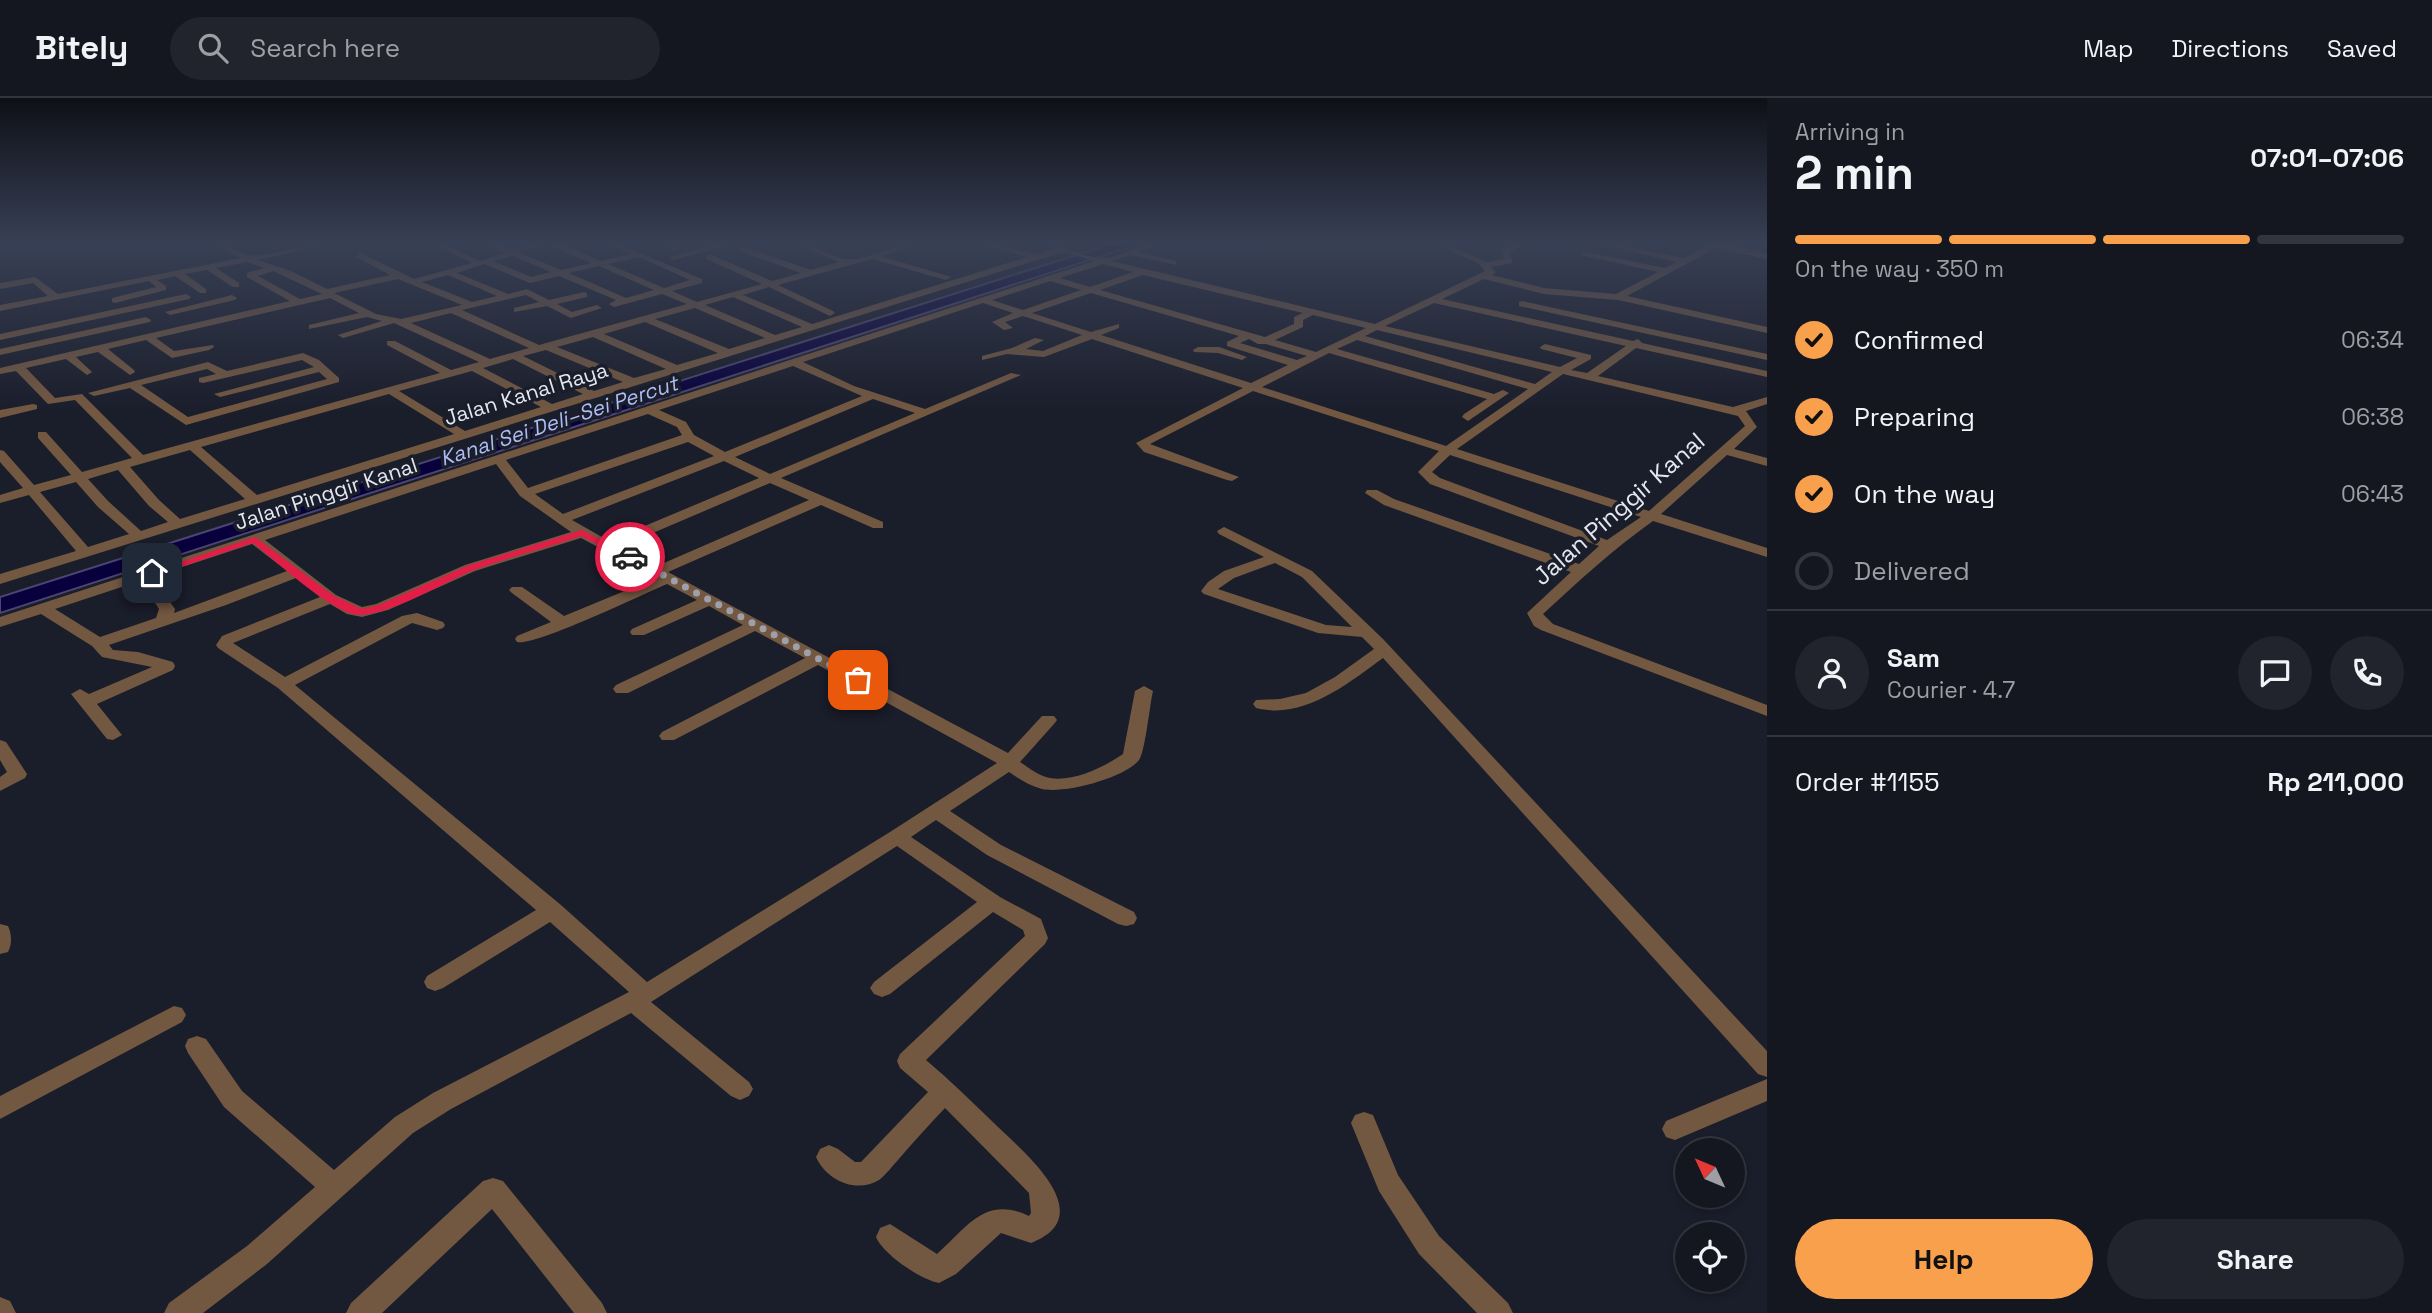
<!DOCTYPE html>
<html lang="en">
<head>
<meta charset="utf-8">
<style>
  body { margin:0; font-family:"Space Grotesk",sans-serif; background:#21232d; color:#f1f3f6; height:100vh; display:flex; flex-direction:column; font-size:26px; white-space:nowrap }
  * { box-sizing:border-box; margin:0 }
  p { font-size:23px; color:#9d9fa5 }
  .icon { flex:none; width:38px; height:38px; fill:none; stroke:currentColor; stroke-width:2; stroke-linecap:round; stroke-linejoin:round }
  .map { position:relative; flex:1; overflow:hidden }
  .sheet { display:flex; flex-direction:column; background:#141620; width:665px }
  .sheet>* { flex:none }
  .needle { width:46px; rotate:314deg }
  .fabs { position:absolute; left:1675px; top:1040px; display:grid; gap:14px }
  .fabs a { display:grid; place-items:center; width:70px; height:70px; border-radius:50%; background:#141620; box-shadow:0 4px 10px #0003,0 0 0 2px #33353e; font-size:35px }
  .pin { position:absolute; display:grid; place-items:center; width:60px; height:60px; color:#fff; margin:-30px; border-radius:14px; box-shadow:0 4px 10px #0006 }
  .courier { position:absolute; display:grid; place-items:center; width:70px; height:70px; margin:-35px; border:5px solid #e11d48; border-radius:50%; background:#fff; color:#222; box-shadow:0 2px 9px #0007 }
  .overview em { font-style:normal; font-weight:700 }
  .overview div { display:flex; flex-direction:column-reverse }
  .overview { display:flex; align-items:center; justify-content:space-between; height:119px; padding:0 28px }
  h1 { font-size:46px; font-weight:700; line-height:52px }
  .bar { display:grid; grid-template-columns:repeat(4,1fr); gap:10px 7px; align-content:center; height:84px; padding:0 28px }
  .bar i { height:9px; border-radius:5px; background:#33353e }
  .bar .current { background:#f9a04c }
  .bar p { grid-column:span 4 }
  .line { display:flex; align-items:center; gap:18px; padding:0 28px; border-top:2px solid #33353e }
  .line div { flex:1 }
  .round { display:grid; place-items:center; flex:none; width:74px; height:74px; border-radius:37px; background:#21232d }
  ol { padding:0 28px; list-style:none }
  li { display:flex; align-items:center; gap:21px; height:77px }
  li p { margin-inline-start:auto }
  li .icon { padding:7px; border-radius:50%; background:#f9a04c; color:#111; stroke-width:4 }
  li:last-child { color:#9d9fa5 }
  li i { width:38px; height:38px; border:4px solid #33353e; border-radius:50% }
  .button { display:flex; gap:14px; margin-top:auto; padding:14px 28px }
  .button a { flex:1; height:80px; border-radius:42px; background:#f9a04c; color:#111; font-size:28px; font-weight:700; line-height:80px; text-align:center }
  .button a+a { background:#21232d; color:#f1f3f6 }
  header { display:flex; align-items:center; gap:42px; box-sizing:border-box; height:98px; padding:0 35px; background:#141620; border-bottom:2px solid #33353e }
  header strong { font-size:33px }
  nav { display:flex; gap:38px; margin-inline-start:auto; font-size:24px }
  .search { width:490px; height:63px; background:#21232d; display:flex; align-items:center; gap:18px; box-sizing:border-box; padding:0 24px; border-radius:38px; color:#9d9fa5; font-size:26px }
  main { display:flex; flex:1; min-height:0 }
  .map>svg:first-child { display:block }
</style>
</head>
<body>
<header>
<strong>Bitely</strong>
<div class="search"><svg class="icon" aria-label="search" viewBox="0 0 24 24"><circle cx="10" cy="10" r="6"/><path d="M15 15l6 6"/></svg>Search here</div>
<nav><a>Map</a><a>Directions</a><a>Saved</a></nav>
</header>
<main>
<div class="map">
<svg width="1767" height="1215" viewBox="0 0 1767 1215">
  <rect width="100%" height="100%" fill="#1a1d2a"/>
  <path fill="#08003c" stroke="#4a4572" stroke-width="2" d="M1114,145H1142L0,515V499Z"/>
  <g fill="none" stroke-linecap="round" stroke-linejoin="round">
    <path fill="#735841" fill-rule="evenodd" d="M213,145C228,144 235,155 249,157C264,160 311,145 333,145L258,162L291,173L327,191L390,177L356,159L359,154L414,181L472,165L431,145H441L480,163L505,155L488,148V145H498L510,150L551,145L518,154L561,172L591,165L553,149V145H567L564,147L600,163L631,156L605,145H616L702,181V185L672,193L697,204L762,186L706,161V157H712L772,183L801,175L739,153L742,148L811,172L839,164L793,145C813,145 827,158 846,161C862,164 900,145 922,145L881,158L951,179L946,182L872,161L778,187L833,213L835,215L830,218L769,189L743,197L812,226L1027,159L978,145H990L1036,156L1054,151L1038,145C1061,145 1082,160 1102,160C1121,160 1140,145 1161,145L1139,154L1176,163V167L1130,157L1112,163L1375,226L1485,173L1478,165L1433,145H1443L1487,164L1504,161L1501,152L1518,145H1528L1509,155L1513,165L1491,169L1496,174L1492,177L1544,190L1616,196L1658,174L1581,157V153L1665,170L1677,164L1593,145H1608L1684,160L1707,148L1706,145H1723L1767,155V161L1716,150L1627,198L1767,229V235L1618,202L1544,196L1484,181L1442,201L1633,243L1638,241L1642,245L1767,273V279L1636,250L1598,278L1733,309L1767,299V306L1746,313L1757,329L1734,351L1767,360V368L1727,357L1661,416L1767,450V459L1653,423C1612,452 1580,482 1543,516L1553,526L1767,607V618L1541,532L1534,528L1527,515L1571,474L1384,407L1365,395L1367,392H1377L1394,401L1579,466L1599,448L1430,386L1418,374L1439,353L1253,293L1150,346L1239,379L1232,383L1227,382L1144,354L1136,345L1243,290L1092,241L1044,259L1007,256L982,262V258L1012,250L1035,240L1044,242L1026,251L1043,253L1082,237L1023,218L1005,224L1013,230L1004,232L992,224L1013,215L983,205L803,264L854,288L925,311L1011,275L1021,277L781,380L883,424V430H873L821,407L668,474L1008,655L1042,618H1054L1057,622L1054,626L1020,664C1029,670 1039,678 1050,680C1074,684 1104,669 1123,656L1135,593L1144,588L1153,593C1150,605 1145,655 1139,662C1125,680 1064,696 1042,691C1030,688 1019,681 1009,674L950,713L1001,747L1134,814L1137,820L1134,826L1126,828L1118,826L987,757L936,722L911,739L1000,799L1041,821L1048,840L1045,846L926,962C951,983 974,1006 998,1029C1025,1055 1101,1118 1031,1145L1001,1135L956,1176L939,1185C921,1182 883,1156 876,1139L880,1130L890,1126L937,1156C967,1129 985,1097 1029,1118L1031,1115L1029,1095L945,1010C929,1027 913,1044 898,1062C892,1068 886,1077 879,1082C856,1096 826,1082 816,1059L820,1051L829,1047L838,1051L855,1064H861L928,994L900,970L897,963L900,956L1025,838L1023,832L993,814L890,896L882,899L874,896L870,890L874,884L977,804L897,748L651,904L749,984L753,991L749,998L740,1002L731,998L631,915L451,1011L413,1035L267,1166L203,1215H164L169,1205L247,1148L315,1089L224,1009L188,955L185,948L188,941L197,938L206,941L242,993L334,1072L395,1019L433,995L629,894L550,824L443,890L435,893L427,890L424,884L427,878L536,812L278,590L218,550L216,547L222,538L320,499L296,480L226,507L109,547L113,552L138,554L173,564L175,568L173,572L97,606L122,637L113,642L107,641L71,596L80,591L89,596L152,569L102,559L92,548L41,516L0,529V519L1094,163L1063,154L0,486V476L76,453L29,397L0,405V397L23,390L0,364V352L4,353L34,387L71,377L38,340V334H46L82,374L132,360L75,302L48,306L16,273L0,276V270L290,203L247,179V175L264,170L248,164L216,170L239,185V189H233L207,172L185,176L206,191V195H200L175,178L157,182L166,188V192L115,205L112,204V200L156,189L149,183L0,213V207L48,198L33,185L0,191V185L35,179L58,196L241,160ZM513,158L551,174L531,179L493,163ZM639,159L690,182L664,190L608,166ZM484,166L530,185L559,178L616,202L609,206L614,209L662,196L687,206L539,247L462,212L526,197L539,204L514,210V214L547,208L571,220L602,210L597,207L572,214L557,206L587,199V195L584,194L549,202L527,191L508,196L457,175ZM1103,166L1133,174L1090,189L1060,180ZM599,168L654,192L626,200L569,175ZM273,173L322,196L300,201L258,178ZM448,177L497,198L472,204L422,184ZM1143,177L1303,215L1294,219V226L1265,239L1100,192ZM398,181L462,207L401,221L376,216L334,195ZM1050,183L1081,192L1023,212L992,202ZM1091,195L1239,238L1227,244V248L1288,267L1251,285L1101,237L1119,230V226L1091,234L1032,215ZM733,199L802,229L775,237L705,207ZM330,200L359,215L309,227V231L367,219L382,223L338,237L343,240L394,225L479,264L451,272L395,243H387V247L440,275L143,357L82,296L55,300L26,270L66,261L87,277L92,274L76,259L98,254L130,277L135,274L134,272L108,251L146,242L172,260L209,252L214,249L213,247L174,253L156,240ZM1434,205L1626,248L1587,275L1571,272L1591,261V257L1545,246L1540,249L1541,251L1577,260L1560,269L1385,228ZM695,210L765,240L729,251L655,221ZM451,215L529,250L490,261L411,225ZM1313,217L1366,230L1316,254L1275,242L1303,229V222ZM645,224L718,255L677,267L604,236ZM1377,232L1552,274L1535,286L1365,238ZM593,239L666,271L634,280L557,249ZM1249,241L1258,246H1266L1307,258L1297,262L1240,245ZM1357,242L1528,291L1446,348L1262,289L1329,255L1487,301L1464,316L1462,319L1468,323L1509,295L1503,292L1494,296L1337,251ZM546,252L623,284L594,293L523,258ZM513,261L583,296L552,306L483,270ZM793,268L862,298L725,354L694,337L686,324L659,312ZM472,273L541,309L465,333L399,293ZM1563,276L1738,318L1745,328L1649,413L1457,351ZM389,296L454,336L257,397L201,349ZM873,301L915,315L770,376L735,359ZM648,316L677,329L682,337L528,390L506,362ZM688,344L714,358L563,416L535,396ZM190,352L245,401L180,421L159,402L130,369ZM1450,357L1641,419L1607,442L1440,380L1432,374ZM724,363L759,380L609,443L572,422ZM496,366L520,398L571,434L465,467L376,506L362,509L336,497L265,442ZM118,372L149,408L168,424L141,433L108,403L88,381ZM76,384L98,409L129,436L88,449L40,394ZM770,385L809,402L657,468L620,449ZM581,440L656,480L564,518L522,489H512L509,492L512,495L551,524L517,538L515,541L517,544C534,549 643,496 667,486L697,502L632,531L630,534L632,537H644L709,508L743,527L616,587L613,591L616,595H628L755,533L805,560L662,634L659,638L662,642H674L818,567L997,665L890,734L647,884L561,807L295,587L412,525L437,532L443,530L445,527L443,524L417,515L402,518L285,579L233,545L330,506L347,516L362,519L388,512L475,473ZM252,446L287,473L174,515L175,511L163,494H153L150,497L159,511L156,520L100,539L55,511Z
      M658,145H669L679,150L675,153Z
      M722,145H735L673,162L669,159Z
      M186,196L191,199L189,201L0,242V236Z
      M232,197L237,200L235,202L170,217L165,214Z
      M1522,203L1767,256V262L1519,208V204Z
      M146,219L151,222L150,224L0,257V251Z
      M1198,249H1219L1247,259L1242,262L1218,255L1194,254L1193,252Z
      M303,255L319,262L339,280V284L186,327L130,290L94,298L88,295L208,264L227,273ZM302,262L314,269L214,296L220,299L319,274L327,281L188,319L141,287L207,271L216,276L199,280V284L203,285Z
      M33,306L37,307V311L0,320V312Z
      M1224,429L1312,473L1383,541L1767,953V979L1758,976L1383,560C1347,586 1304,622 1256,610L1253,606L1256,602L1280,601L1306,595L1335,579L1374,551L1362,539L1318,535L1204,496L1201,493L1208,484L1224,473L1264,459L1219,436L1217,433ZM1275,465L1302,479L1352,529L1326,527L1218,491L1234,480Z
      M0,642L6,644L27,676L25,680L0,693V679L7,674L0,662Z
      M0,826L8,828C12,837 12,846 8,854L0,856Z
      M174,908L182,910L186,917L182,924L0,1021V998Z
      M1767,981V1003L1675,1042L1666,1039L1662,1031L1666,1023Z
      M1364,1014L1373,1017L1398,1077L1439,1138L1508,1205L1513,1215H1477L1419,1156L1379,1093L1351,1025L1355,1017Z
      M493,1080L503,1083L602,1205L607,1215H574L492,1111L382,1215H346L351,1205L483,1083Z
      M0,1199L10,1203L16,1215H0Z"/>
  </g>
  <path fill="#272c58" d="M40,145H55L40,147Z"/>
  <linearGradient id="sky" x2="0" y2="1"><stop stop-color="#0e1017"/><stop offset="0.46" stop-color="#384055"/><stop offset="1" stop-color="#384055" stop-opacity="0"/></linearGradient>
  <rect width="1767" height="315" fill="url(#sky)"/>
  <path fill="#e11d48" d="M582,432L634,459L626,461L581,438C546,450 509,459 474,472C445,483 377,526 349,515C316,501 281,467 253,445L156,477L148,475L255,439L334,498L362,511L379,507L467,468Z"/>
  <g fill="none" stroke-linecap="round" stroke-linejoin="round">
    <path stroke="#9da0ab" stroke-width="7" stroke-dasharray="0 12.6" d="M630,459L858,582"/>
  </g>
  <g text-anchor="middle" stroke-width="7" stroke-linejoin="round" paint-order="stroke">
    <g font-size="21" fill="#e4e7f0" stroke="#1a1d2a">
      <text transform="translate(526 296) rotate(-17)" y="7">Jalan Kanal Raya</text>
      <text transform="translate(326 396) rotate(-18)" y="7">Jalan Pinggir Kanal</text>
    </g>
    <g font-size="21" font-style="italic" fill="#aebbf5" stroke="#1a1d2a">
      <text transform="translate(559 323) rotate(-18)" y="7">Kanal Sei Deli–Sei Percut</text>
    </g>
    <g font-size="24" fill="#e4e7f0" stroke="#1a1d2a">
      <text transform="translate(1619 411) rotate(-41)" y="8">Jalan Pinggir Kanal</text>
    </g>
  </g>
</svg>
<div class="fabs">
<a><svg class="needle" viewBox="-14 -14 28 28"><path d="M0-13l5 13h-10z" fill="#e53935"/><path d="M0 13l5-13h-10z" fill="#9d9fa5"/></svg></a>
<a><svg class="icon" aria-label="locate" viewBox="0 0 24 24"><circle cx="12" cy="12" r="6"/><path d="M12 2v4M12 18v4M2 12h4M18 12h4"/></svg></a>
</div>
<div class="pin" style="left:858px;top:582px;background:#ea580c"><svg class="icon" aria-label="bag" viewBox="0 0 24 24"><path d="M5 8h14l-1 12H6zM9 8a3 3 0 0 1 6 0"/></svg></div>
<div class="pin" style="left:152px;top:475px;background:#1f2937"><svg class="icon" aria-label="home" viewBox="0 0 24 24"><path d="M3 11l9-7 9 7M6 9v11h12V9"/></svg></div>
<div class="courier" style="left:630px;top:459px"><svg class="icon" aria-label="car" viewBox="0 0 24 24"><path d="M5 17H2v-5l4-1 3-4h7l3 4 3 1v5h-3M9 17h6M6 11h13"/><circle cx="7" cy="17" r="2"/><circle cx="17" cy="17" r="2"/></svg></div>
</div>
<section class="sheet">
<div class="overview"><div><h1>2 min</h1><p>Arriving in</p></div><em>07:01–07:06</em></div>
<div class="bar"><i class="current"></i><i class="current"></i><i class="current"></i><i></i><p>On the way · 350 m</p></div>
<ol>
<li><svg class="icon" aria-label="check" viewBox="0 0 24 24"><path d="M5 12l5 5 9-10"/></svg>Confirmed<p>06:34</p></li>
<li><svg class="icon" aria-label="check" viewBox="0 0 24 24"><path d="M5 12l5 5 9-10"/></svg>Preparing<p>06:38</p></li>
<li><svg class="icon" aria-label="check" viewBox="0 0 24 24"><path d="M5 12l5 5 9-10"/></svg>On the way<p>06:43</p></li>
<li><i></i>Delivered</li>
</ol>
<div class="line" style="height:126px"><a class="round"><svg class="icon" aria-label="person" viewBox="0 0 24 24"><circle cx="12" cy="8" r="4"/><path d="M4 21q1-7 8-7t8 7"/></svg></a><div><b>Sam</b><p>Courier · 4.7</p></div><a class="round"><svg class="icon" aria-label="chat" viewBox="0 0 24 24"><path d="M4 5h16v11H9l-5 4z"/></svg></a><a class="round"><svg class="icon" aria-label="phone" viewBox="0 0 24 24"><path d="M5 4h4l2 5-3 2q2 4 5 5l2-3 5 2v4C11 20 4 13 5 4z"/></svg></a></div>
<div class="line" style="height:91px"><div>Order #1155</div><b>Rp 211,000</b></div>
<div class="button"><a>Help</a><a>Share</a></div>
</section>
</main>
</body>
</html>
